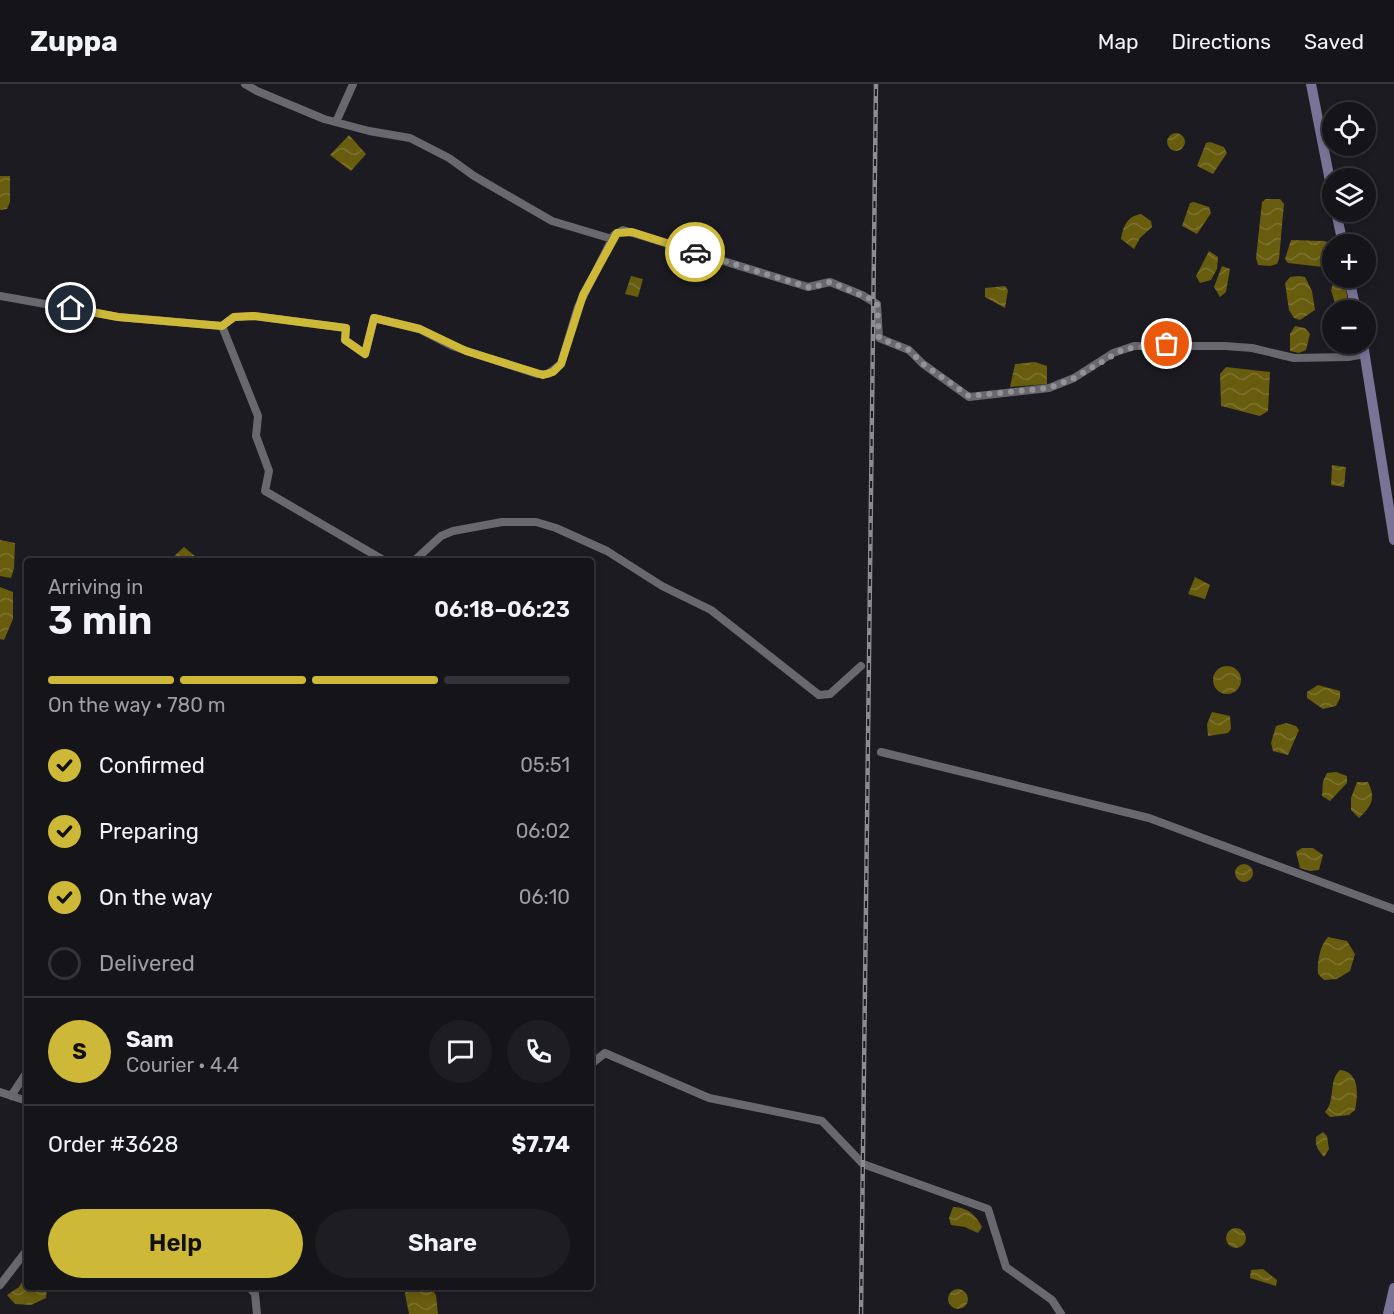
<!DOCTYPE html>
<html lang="en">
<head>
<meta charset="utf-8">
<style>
  body { margin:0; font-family:Rubik,sans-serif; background:#1e1d22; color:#f1f3f6; height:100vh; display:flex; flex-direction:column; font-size:22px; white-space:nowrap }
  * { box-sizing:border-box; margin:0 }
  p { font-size:20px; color:#9d9ea2 }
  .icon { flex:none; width:33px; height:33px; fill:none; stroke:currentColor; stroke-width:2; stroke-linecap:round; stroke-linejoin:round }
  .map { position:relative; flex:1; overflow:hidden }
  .sheet { position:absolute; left:24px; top:474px; width:570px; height:732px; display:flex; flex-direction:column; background:#151419; border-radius:6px; box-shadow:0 3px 9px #0003,0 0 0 2px #343338 }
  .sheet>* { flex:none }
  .controls { position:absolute; left:1322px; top:18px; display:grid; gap:12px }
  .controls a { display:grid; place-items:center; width:54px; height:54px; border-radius:50%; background:#151419; box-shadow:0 3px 9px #0003,0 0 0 2px #343338; font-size:30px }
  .pin { position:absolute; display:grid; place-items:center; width:51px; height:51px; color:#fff; margin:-26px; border:3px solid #fff; border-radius:50%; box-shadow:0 2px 6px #0007 }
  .courier { position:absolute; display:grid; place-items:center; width:60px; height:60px; margin:-30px; border:4px solid #ceb837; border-radius:50%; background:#fff; color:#222; box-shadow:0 2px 8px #0007 }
  .headline em { font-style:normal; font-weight:600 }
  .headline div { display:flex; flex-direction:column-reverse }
  .headline { display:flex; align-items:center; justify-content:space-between; height:102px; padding:0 24px }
  h1 { font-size:39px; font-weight:600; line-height:45px }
  .bar { display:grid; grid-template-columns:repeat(4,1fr); gap:9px 6px; align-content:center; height:72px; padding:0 24px }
  .bar i { height:8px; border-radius:4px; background:#343338 }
  .bar .current { background:#ceb837 }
  .bar p { grid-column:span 4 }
  .line { display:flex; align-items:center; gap:15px; padding:0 24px; border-top:2px solid #343338 }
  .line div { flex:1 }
  .round { display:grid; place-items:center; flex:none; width:63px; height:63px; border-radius:32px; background:#1e1d22 }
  ol { padding:0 24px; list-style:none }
  li { display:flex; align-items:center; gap:18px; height:66px }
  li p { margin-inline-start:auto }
  li .icon { padding:6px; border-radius:50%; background:#ceb837; color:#111; stroke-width:4 }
  li:last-child { color:#9d9ea2 }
  li i { width:33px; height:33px; border:3px solid #343338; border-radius:50% }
  .primary-button { display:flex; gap:12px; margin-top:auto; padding:12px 24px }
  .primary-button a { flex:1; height:69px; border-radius:36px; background:#ceb837; color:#111; font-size:24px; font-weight:600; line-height:69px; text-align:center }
  .primary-button a+a { background:#1e1d22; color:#f1f3f6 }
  header { display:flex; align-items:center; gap:36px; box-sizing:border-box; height:84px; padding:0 30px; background:#151419; border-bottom:2px solid #343338 }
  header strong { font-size:28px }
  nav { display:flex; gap:33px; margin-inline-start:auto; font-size:21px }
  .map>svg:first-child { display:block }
</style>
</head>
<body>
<header>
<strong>Zuppa</strong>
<nav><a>Map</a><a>Directions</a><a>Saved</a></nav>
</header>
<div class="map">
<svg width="1394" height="1230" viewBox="0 0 1394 1230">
  <defs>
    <pattern id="water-waves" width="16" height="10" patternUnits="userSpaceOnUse" patternTransform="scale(1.5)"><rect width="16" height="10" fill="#685c0e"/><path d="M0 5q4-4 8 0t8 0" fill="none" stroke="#7d7230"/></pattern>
  </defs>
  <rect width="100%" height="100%" fill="#1c1b21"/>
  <path fill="url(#water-waves)" d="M1167 58a9 9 0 1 1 18 0a9 9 0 1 1-18 0Z
    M349,51L366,70L351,87L330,71Z
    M1210,58L1224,63L1227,69L1213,90L1197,82L1206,59Z
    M0,92H10V118L7,125L0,126Z
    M1266,115H1280L1284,120L1279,175L1277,180L1270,182L1258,181L1256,174L1262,118Z
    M1194,118L1209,123L1211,129L1197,150L1182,142L1190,119Z
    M1141,130L1151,137L1152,143L1140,154L1134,165L1121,155C1123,143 1127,132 1141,130Z
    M1291,156L1324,157L1334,160L1332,184L1288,179L1285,175Z
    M1209,167L1218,173L1217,185L1211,196L1200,199L1196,192Z
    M1222,182L1230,185L1226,208L1220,213L1214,203Z
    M631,192L643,195L638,213L625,210Z
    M1299,192L1305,193L1312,207L1315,226L1300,236L1294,234L1289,226L1285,199L1290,193Z
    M1335,194H1343L1345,197L1349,226H1337L1331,206Z
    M1005,202L1008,206L1005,224L985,213V204Z
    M1295,242L1305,244L1310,250L1306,266L1299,269L1290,267V250Z
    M1035,278L1047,282V300L1010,303L1015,280Z
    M1226,283L1270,288L1268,327L1260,332L1221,322L1220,290Z
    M1332,381L1346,383L1344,403L1331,401Z
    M0,456L15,459L14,484L11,494L0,492Z
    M184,463L201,477H169Z
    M1195,493L1210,501L1205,515L1188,510Z
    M0,503L13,508V535L4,556L0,555Z
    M1213 596a14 14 0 1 1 28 0a14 14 0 1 1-28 0Z
    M1318,601L1340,607V614L1336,622L1323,625L1307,614V608Z
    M1212,628L1230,632L1231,645L1228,649L1208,652L1207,640Z
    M1286,639L1296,642L1299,646L1288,671L1273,667L1271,659L1276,642Z
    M1336,688L1347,692V699L1330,717L1322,712L1323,697L1327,689Z
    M1357,698H1368C1376,714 1372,722 1359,734L1351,726V714Z
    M1302,764H1313L1323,771L1319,786L1310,787L1300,784L1296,768Z
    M1235 789a9 9 0 1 1 18 0a9 9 0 1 1-18 0Z
    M1328,853L1347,857L1355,870L1350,887L1337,895L1324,896L1318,890C1317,878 1320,861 1328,853Z
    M1340,986C1360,988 1358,1011 1355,1026L1349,1031L1330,1033L1325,1028C1336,1017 1328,996 1340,986Z
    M1323,1048L1327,1052L1329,1065L1324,1073C1318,1066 1315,1062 1316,1053Z
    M953,1123C966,1122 977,1132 982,1143L978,1149L965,1143L951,1141L949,1134Z
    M1226 1154a10 10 0 1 1 20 0a10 10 0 1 1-20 0Z
    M1263,1185L1277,1196L1276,1202L1250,1194L1251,1186Z
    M26,1191L27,1203H47L46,1214L31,1221L15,1220L7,1211L19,1203Z
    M407,1203H430L436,1211L438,1230H409L405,1210Z
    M948 1215a10 10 0 1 1 20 0a10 10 0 1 1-20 0Z"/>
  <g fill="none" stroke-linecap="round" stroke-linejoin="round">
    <path stroke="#69686f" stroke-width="8" d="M245,0L257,7L324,35L369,47L410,54L449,74L474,92L552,137L612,155
      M336,38L353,0
      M0,212L118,233L222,242L258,332L256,352L269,387L265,407L385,477
      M222,242L234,233L254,232L346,244L345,256L365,270L374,234L419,245L452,262L537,290H548L561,280L578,223L614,151L623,146L808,203L830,198L862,211L877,220L879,254L909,266L923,280L969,313L1049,304L1074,294L1113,269L1134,262H1225L1252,264L1294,274L1348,273L1365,270
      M414,477L441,452L453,447L502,438H536L556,444L607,467L662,502L711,526L819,611L830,610L861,582
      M881,668L1149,734L1394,825
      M591,980L605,969L709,1014L822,1037L863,1080L988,1125L1006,1183L1052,1216L1061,1230
      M0,1008L27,1017
      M11,1012L27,988
      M0,1201L27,1166
      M249,1203L255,1210L257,1230"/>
    <path stroke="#797396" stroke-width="10" d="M1311,0L1332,107
      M1336,128L1343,160
      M1349,194L1356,226
      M1363,260L1394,456
      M1388,1230L1394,1204"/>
    <g stroke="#8c8c90" stroke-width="4.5">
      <path id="rail" d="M861,1230L876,0"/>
    </g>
    <use href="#rail" stroke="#1c1b21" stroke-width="2" stroke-dasharray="7" stroke-linecap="butt"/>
  </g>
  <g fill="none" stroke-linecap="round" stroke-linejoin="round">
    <path stroke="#939397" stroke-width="6" stroke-dasharray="0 10.8" d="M695,168L811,204L830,198L873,216L877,220L879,254L909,266L923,280L969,312L1049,304L1074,294L1124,265L1167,260"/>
    <path stroke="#ceb837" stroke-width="8" d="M71,224L118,233L222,242L234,233L254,232L346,244L345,256L365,270L374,234L420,245L466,267L543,291L553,288L561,280L583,211L617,149L632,148L695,168"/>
  </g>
</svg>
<div class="controls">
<a><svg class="icon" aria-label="locate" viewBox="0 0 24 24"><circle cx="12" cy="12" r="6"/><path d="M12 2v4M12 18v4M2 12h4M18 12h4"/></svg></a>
<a><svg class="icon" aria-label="layers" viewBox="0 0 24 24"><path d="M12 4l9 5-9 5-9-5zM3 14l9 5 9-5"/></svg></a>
<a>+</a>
<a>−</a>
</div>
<div class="pin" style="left:1167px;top:260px;background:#ea580c"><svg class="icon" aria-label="bag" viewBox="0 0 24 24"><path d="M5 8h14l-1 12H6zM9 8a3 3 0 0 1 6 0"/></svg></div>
<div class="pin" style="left:71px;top:224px;background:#1f2937"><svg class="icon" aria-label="home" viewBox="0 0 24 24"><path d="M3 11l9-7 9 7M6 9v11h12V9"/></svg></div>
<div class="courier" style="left:695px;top:168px"><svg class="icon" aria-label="car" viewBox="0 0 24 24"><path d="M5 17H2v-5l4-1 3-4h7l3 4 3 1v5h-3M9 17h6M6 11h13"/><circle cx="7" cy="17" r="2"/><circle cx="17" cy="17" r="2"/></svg></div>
<section class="sheet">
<div class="headline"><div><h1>3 min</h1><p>Arriving in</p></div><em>06:18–06:23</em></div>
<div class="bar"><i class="current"></i><i class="current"></i><i class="current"></i><i></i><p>On the way · 780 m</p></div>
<ol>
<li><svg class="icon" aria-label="check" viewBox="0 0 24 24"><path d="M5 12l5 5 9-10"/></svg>Confirmed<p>05:51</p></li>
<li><svg class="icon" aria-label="check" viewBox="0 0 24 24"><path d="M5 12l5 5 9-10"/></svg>Preparing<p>06:02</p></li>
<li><svg class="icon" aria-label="check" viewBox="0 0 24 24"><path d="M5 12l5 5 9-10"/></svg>On the way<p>06:10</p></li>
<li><i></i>Delivered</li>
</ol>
<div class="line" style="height:108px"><b class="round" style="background:#ceb837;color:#111">S</b><div><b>Sam</b><p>Courier · 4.4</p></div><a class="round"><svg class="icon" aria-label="chat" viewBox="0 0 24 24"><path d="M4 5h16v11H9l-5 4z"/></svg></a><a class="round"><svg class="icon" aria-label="phone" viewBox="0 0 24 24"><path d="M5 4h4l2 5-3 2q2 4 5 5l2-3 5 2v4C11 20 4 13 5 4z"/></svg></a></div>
<div class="line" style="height:78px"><div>Order #3628</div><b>$7.74</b></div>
<div class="primary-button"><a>Help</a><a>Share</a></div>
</section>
</div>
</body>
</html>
